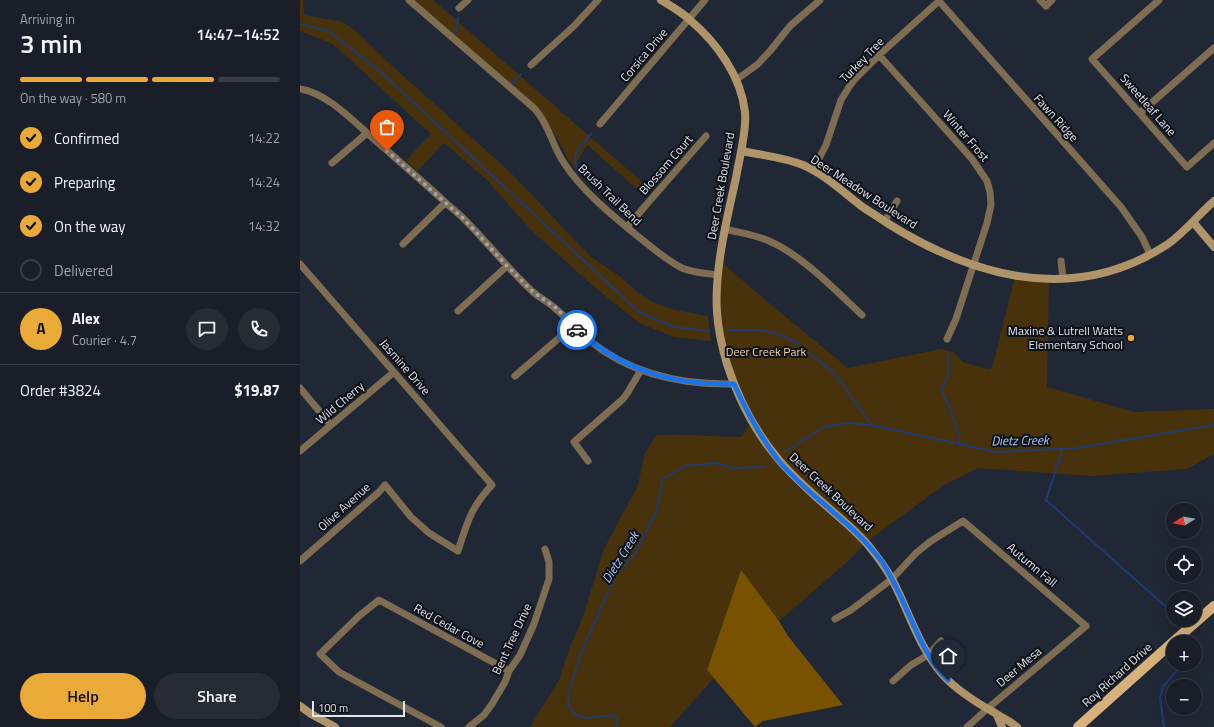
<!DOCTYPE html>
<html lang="en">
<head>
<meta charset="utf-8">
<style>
  body { margin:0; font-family:"Titillium Web",sans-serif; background:#262b34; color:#f1f3f6; height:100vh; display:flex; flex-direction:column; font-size:15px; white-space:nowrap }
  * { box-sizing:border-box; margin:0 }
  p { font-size:13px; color:#9fa2a8 }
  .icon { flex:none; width:22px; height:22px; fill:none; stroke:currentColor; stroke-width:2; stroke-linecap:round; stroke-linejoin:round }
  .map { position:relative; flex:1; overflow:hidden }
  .drawer { display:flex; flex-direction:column; background:#191e28; width:300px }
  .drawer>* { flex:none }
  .needle { width:26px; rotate:259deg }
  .tools { position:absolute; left:866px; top:503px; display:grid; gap:8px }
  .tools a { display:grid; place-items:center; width:36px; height:36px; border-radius:50%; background:#191e28; box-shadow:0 4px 16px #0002,0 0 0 1px #373c45; font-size:20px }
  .scale { position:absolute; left:12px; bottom:10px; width:93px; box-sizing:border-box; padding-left:4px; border:2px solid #e2e6f0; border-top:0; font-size:11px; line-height:14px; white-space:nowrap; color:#e2e6f0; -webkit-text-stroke:3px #0e1117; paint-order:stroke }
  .pin { position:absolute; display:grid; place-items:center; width:34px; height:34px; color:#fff; margin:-41px -17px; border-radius:50% 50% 50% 0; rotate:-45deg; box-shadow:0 0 4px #0007 }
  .pin .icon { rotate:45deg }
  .courier { position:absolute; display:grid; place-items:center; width:40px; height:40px; margin:-20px; border:3px solid #1a73e8; border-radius:50%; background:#fff; color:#222; box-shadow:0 1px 5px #0007 }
  .head em { font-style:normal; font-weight:600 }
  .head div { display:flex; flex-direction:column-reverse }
  .head { display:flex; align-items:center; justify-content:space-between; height:68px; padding:0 20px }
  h1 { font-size:26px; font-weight:600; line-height:30px }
  .bar { display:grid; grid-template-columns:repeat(4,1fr); gap:6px 4px; align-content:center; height:48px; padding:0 20px }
  .bar i { height:5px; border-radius:3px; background:#373c45 }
  .bar .on { background:#eaaa38 }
  .bar p { grid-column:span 4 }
  .line { display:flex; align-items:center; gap:10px; padding:0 20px; border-top:1px solid #373c45 }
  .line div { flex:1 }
  .round { display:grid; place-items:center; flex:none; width:42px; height:42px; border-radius:21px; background:#262b34 }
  ol { padding:0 20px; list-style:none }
  li { display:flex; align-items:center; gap:12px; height:44px }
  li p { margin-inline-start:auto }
  li .icon { padding:4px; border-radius:50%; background:#eaaa38; color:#111; stroke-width:4 }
  li:last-child { color:#9fa2a8 }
  li i { width:22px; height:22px; border:2px solid #373c45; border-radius:50% }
  .button { display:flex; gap:8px; margin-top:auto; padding:8px 20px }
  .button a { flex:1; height:46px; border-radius:24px; background:#eaaa38; color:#111; font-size:16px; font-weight:600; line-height:46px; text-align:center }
  .button a+a { background:#262b34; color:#f1f3f6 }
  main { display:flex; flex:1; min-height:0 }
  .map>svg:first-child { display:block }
</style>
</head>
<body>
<main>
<section class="drawer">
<div class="head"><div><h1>3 min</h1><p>Arriving in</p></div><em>14:47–14:52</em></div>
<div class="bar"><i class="on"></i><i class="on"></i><i class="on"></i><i></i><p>On the way · 580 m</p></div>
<ol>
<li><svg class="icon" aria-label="check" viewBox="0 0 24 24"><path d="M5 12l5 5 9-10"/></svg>Confirmed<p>14:22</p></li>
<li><svg class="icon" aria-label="check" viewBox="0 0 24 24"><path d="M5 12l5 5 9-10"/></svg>Preparing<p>14:24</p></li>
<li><svg class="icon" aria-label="check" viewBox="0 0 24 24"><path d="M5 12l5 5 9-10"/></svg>On the way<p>14:32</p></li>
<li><i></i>Delivered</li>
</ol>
<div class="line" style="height:72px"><b class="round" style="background:#eaaa38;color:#111">A</b><div><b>Alex</b><p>Courier · 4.7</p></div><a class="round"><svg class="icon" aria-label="chat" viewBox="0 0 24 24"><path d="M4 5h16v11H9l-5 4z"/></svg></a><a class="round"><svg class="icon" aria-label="phone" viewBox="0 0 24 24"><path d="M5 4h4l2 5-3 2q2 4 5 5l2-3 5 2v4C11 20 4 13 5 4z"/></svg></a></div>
<div class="line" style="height:52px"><div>Order #3824</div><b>$19.87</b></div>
<div class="button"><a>Help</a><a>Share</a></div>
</section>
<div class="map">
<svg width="914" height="727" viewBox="0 0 914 727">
  <rect width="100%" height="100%" fill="#212835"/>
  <path fill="#47320c" d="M0,0H3L4,15L43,22L56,31L89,63L210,172L291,257L321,277L337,292L352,302L375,310L408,316L411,341L374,337L339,323L291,284L231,230L186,179L144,143L117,171L106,160L131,134L33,44L0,31Z
    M111,0H133L350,189L344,195L287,145L274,167L268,159L264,150L239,108Z
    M420,261L470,304L548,368L641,349L653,352L663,362L687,369L692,368L715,276L749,280L747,387L834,412L914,409V454L887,469L791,476L678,468L644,485L566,542L547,562L479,621L441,571L407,670L414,678L370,727H230L259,680L270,647L283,617L303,551L338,485L345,453L357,435C385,434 413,437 441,437L452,421L421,339Z"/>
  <path fill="#785200" d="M441,570L479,621L488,636L543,705L463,721L455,727L407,670Z"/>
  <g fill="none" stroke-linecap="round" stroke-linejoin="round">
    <path stroke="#213a70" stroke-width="2" d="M0,24L29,31L83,74L339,312L374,327L410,331
      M155,34L158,18
      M212,84L221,74
      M277,172L275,157L277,151L291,134
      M428,330H461L478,334L497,343L534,373L572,425
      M648,354V377L641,389C649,407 657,424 660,444
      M763,448L746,500L865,606L873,616
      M486,451L524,427L547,423L572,425L696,452L777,448L914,425
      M317,727V719L313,715L286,718L275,715L268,703L269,691L281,653L316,574L335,554L356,512L363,479L385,466L416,463L433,468L464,467
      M864,727L860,698L863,687L882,664"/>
    <path stroke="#7e6d52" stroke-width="7" d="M109,0L235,109C250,126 252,146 264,163C281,190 315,218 340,238C354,249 366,260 382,268C393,273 406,273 418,275
      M740,0L746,6L752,0
      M859,0L792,59L887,167L914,143
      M159,8L168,0
      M579,55L672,159L687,181L690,192L691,205L687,223L656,319L647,339
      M231,65L274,26L298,0
      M436,80L458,64L470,51L490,26L520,0
      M0,89C28,93 55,123 76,141C99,161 122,181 144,201C151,208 158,213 164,219C188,243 208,269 233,292C240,298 250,303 257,310C269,320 278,331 290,341C332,375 382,385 434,384
      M840,113L914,48
      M300,124L405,0
      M32,163L67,133
      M513,170L526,145L541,100L549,87L555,79L579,55L639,1L821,207L842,237L850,254
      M585,221L597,201
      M327,227L406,136
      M425,229C440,233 456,235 469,241C502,255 536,291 562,315
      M103,244L145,203
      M761,261L763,279
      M0,264L192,485C171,507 167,523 158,551L129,533L111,517L85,485L78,493L0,561
      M158,311L207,266
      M215,376L273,326
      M0,388L30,424
      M0,451L94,372
      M288,461L274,442L323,399L328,392L341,370
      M535,619L551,610L592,579L616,553L631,541L663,521L786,626L687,709L667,727
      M593,681L611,665L628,655L641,641
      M141,727L39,672L20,654L59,616L79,600L209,671
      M169,727L184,715L192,704L205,682L209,671L220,655L234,624L249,579V562L245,549"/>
    <path stroke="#af9369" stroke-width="8" d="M361,0C371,6 382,12 390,20C417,43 441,76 445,112C447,131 439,159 436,178C427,218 414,271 417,312C418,329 422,347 427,364C438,398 456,433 479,460C489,472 501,483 513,494C530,510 554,528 568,545C577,556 586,568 593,581C609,612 619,647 642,674C656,690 677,703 695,713C702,718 710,721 717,727
      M441,151C461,155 483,157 503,165C526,175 544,193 564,208C572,213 580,218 587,223C675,278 775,305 868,244C885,232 898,215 914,201
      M893,222L914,247
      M0,706L11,714L35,727
      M697,715L702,727"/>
    <path stroke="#d6b17a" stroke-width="10" d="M873,642L914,606
      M778,727L873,642"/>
  </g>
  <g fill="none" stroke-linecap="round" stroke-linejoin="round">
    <path stroke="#9ea4af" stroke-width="4" stroke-dasharray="0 7.2" d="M87,151L164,219L207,266L233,292L256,308L277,330"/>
    <path stroke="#1a73e8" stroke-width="5" d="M277,330C324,371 372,385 434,384C446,410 460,437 478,460C509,497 554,523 582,562C601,590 611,625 628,654C633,664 641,673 648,680"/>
  </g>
  <circle fill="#eaaa38" stroke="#0e1117" stroke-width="1.5" cx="831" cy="338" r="4"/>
  <g text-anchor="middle" stroke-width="4" stroke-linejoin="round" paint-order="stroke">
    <g font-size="12" fill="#e2e6f0" stroke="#0e1117">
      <text transform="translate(344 55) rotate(-50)" y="4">Corsica Drive</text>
      <text transform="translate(562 60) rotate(-46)" y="4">Turkey Tree</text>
      <text transform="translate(848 105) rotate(49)" y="4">Sweetleaf Lane</text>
      <text transform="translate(756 118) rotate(48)" y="4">Fawn Ridge</text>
      <text transform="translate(666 136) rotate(49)" y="4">Winter Frost</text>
      <text transform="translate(366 165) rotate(-49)" y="4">Blossom Court</text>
      <text transform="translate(421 186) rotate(-80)" y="4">Deer Creek Boulevard</text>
      <text transform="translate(564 192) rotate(33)" y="4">Deer Meadow Boulevard</text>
      <text transform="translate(310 195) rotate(44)" y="4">Brush Trail Bend</text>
      <text transform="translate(105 367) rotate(49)" y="4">Jasmine Drive</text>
      <text transform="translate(40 403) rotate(-40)" y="4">Wild Cherry</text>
      <text transform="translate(531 492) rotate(43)" y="4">Deer Creek Boulevard</text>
      <text transform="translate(44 507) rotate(-42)" y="4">Olive Avenue</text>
      <text transform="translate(732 565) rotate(40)" y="4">Autumn Fall</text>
      <text transform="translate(149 626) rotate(29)" y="4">Red Cedar Cove</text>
      <text transform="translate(212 639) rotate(-65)" y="4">Bent Tree Drive</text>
      <text transform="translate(719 667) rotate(-40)" y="4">Deer Mesa</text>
      <text transform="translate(817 675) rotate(-42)" y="4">Roy Richard Drive</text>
    </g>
    <g font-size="12" fill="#e2e6f0" stroke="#0e1117" text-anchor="end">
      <text x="823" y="335">Maxine &amp; Lutrell Watts<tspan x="823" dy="14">Elementary School</tspan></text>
    </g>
    <g font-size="12" fill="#f7d5a1" stroke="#0e1117">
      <text x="466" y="356">Deer Creek Park</text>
    </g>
    <g font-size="13" font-style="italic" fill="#b2cbfe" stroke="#0e1117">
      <text transform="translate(720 440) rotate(-1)" y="5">Dietz Creek</text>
      <text transform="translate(320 557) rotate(-58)" y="5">Dietz Creek</text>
    </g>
  </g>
</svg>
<div class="tools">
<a><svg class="needle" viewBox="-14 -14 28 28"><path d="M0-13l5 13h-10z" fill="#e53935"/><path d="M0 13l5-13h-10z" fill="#9fa2a8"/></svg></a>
<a><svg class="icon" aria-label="locate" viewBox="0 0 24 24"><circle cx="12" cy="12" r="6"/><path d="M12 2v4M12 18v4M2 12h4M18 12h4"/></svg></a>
<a><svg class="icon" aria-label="layers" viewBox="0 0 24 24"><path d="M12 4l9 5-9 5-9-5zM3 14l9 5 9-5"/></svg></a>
<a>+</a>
<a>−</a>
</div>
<div class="scale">100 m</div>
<div class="pin" style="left:87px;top:151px;background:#ea580c"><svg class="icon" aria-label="bag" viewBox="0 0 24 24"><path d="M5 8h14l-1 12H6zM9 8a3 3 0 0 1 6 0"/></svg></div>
<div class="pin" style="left:648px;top:680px;background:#1f2937"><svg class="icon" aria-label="home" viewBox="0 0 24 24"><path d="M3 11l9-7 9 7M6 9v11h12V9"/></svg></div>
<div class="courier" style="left:277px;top:330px"><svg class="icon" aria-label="car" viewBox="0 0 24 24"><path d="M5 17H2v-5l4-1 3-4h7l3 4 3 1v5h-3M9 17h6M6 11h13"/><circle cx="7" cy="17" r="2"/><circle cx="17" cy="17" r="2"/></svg></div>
</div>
</main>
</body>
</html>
